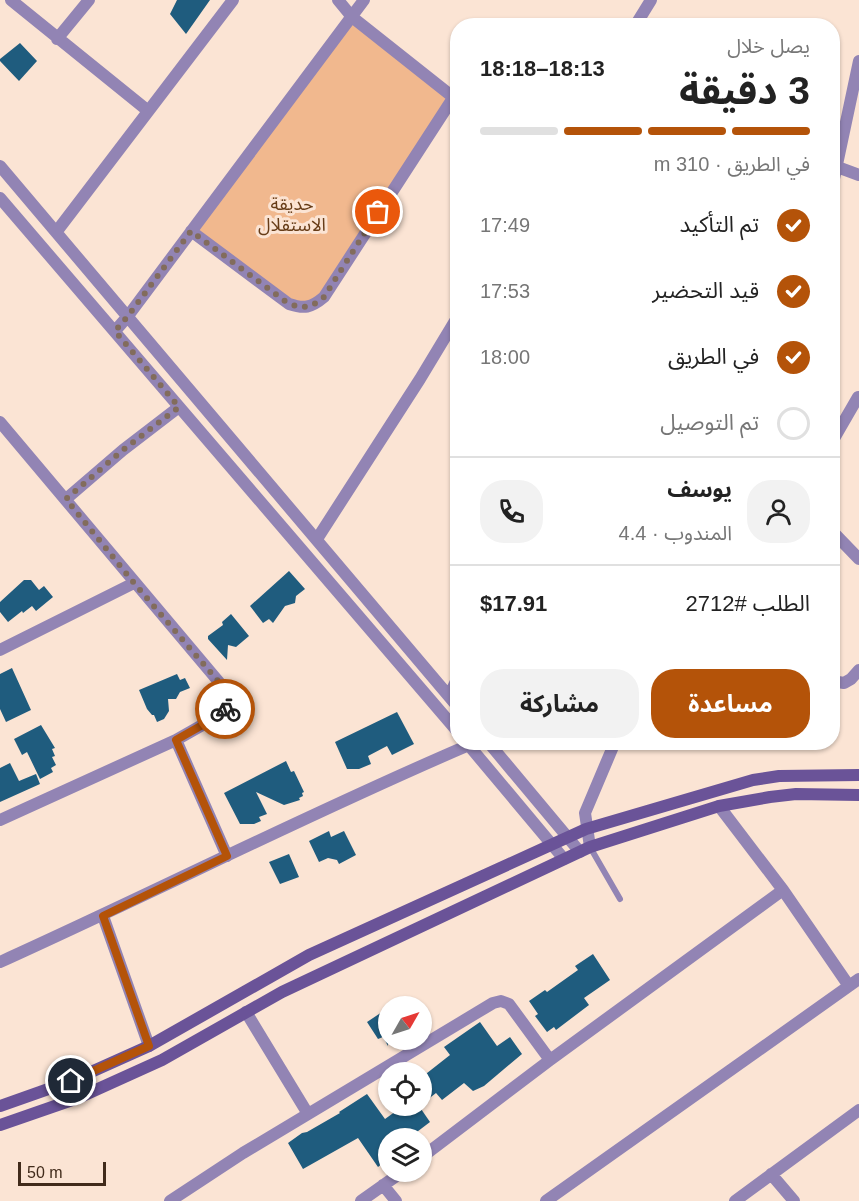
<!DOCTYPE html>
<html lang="ar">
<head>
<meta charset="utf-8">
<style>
  body { margin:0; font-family:Arial,"Noto Sans Arabic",sans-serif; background:#f2f2f2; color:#222; direction:rtl; height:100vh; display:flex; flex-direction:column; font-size:22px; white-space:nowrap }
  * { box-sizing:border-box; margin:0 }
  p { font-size:20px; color:#767676 }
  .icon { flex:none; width:33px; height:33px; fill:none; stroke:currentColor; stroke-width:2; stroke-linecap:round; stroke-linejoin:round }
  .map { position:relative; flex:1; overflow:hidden; direction:ltr }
  .side { position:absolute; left:450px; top:18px; width:390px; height:732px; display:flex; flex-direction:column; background:#fff; border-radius:24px; box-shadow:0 2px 4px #0004; direction:rtl }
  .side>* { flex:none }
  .needle { width:39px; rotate:51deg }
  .tools { position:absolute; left:378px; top:996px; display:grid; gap:12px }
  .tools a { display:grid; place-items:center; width:54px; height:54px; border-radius:50%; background:#fff; box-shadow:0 2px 4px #0004; font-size:30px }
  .scale { position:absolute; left:18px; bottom:15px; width:88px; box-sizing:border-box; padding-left:6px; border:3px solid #412b1b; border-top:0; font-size:16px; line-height:21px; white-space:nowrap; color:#412b1b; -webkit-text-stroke:4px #fbe4d4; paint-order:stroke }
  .pin { position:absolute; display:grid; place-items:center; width:51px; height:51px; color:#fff; margin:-26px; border:3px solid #fff; border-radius:50%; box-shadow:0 2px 6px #0007 }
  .courier { position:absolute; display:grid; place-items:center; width:60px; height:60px; margin:-30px; border:4px solid #b45309; border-radius:50%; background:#fff; color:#222; box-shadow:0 2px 8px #0007 }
  .summary em { font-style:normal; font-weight:700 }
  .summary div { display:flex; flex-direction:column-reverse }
  .summary { display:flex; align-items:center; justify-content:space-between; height:102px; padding:0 30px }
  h1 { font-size:39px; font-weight:700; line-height:45px }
  .bar { display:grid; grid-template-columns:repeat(4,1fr); gap:9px 6px; align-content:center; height:72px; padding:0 30px }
  .bar i { height:8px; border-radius:4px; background:#e0e0e0 }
  .bar .on { background:#b45309 }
  .bar p { grid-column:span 4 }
  .line { display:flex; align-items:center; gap:15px; padding:0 30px; border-top:2px solid #e0e0e0 }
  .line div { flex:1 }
  .round { display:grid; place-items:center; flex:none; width:63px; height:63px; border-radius:24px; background:#f2f2f2 }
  ol { padding:0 30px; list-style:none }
  li { display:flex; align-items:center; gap:18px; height:66px }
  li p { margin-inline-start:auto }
  li .icon { padding:6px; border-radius:50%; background:#b45309; color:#fff; stroke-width:4 }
  li:last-child { color:#767676 }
  li i { width:33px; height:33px; border:3px solid #e0e0e0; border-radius:50% }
  .cta { display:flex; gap:12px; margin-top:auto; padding:12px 30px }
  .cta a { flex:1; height:69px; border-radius:24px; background:#b45309; color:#fff; font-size:24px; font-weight:700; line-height:69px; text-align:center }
  .cta a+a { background:#f2f2f2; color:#222 }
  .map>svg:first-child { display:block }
</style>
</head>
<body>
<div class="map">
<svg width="859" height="1201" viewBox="0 0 859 1201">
  <rect width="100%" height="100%" fill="#fbe4d4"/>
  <path fill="#f1b88e" d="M349,20L453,98L324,297L301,308L191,231Z"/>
  <path fill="#1f5c7e" d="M177,0H210L186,34L170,14Z
    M20,43L37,61L19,81L0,61V59Z
    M289,571L305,589L296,596L295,603L285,606L273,623L269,619L263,623L250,606Z
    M24,580H31L39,590L44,586L53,597L36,611L32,606L23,613L22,611L8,622L0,612V602Z
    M231,614L249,636L236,647L228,645L227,660L208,639V636L223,625L222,622Z
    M12,668L31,710L6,722L0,709V674Z
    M177,674L180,680L185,678L190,688L180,692L176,699H168L169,711L164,719L157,722L154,715H152L147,709L139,690Z
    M397,712L414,744L392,755L387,746L368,756L371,764L359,769H347L335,742Z
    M41,725L55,748L52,749L55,756L52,757L56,765L51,768L53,772L40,779L27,752L22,755L14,739Z
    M286,761L291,772L294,771L304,792L302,793L303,796L299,798L300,800L284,805L256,792L267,814L259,817L261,821L254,824H240L224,793Z
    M10,763L19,781L36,774L40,784L0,802V768Z
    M329,831L331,837L344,831L356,855L339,864L337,860L328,858L319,862L309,841Z
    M289,854L299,877L280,884L269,862Z
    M593,954L610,980L584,998L589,1005L556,1030L554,1027L547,1032L535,1016L538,1014L529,1001L545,990L547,992L578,970L575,966Z
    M388,1008V1046L383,1037L378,1039L367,1022Z
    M480,1022L497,1046L510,1037L522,1054L484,1086L473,1091L464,1083L442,1100L436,1093L422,1104V1077L450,1055L444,1047Z
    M367,1094L385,1119L403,1106H419L430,1122L409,1138H388V1159L378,1167L358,1138L303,1169L288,1143L302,1133L307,1132L340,1113L339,1112Z"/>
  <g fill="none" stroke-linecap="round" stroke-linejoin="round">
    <path stroke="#9284b4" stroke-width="6" d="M590,847L620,899"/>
    <path stroke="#9284b4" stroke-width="12" d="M11,0L147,110
      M338,0L352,17L458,101
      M635,26L651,0
      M57,39L89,0
      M832,165L859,175
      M0,166L458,707
      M832,188L859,61
      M0,198L458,732
      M57,231L233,0
      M191,231L289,304C304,309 311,308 324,297L453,98
      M115,331L128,316L364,0
      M0,422L224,688L228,698L227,707L220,715L176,740L0,820
      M832,442L858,397
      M66,499L123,450L179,407
      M832,531L859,559
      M317,539L420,379L458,316
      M0,650L134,583
      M832,681L844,683L851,679L859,670
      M449,696L458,677
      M176,740L227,856
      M466,742L564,859
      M488,742L580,852
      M719,806L783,890L849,986
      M590,847L585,813L615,742
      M103,916L149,1046
      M0,962C157,891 310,813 469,745
      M246,1012L308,1114
      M422,1157L550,1060L783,890
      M771,1174L794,1201
      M383,1185L396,1201
      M170,1201L243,1153L493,1003L501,1001L509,1004L550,1060
      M361,1201L402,1172
      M546,1201L859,979
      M735,1201L859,1110"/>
    <path stroke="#6a5398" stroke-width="12" d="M0,1106L71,1081L149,1046L309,955L586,829L753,780L779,776L859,775
      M0,1125L78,1098L162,1060L282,992L590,847L719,806L770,797L796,794L859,795"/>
  </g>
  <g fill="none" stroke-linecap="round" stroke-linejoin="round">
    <path stroke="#826c5c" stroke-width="6" stroke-dasharray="0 10.8" d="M225,709L228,698L224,688L134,583L66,499L123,450L179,407L115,331L128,316L191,231L289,304C304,309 311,308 324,297L378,212"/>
    <path stroke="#b45309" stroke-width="8" d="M71,1081L149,1046L103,916L227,856L176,740L220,715L225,709"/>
  </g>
  <g text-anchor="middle" stroke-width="6" stroke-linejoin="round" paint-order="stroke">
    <g font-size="18" fill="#673c17" stroke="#fbe4d4">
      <text x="292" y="210">حديقة<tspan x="292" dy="21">الاستقلال</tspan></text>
    </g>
  </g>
</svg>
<div class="tools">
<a><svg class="needle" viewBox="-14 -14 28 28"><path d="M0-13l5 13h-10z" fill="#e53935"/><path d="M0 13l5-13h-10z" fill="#767676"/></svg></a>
<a><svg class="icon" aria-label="locate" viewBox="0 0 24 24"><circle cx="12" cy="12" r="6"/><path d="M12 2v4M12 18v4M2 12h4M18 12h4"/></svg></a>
<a><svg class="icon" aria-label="layers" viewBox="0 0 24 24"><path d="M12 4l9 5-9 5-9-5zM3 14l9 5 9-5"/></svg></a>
</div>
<div class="scale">50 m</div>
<div class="pin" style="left:378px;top:212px;background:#ea580c"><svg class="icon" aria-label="bag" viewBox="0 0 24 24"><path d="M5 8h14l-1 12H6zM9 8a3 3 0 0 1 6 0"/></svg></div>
<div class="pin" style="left:71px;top:1081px;background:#1f2937"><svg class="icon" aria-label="home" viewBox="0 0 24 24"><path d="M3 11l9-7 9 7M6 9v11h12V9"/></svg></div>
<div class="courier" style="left:225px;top:709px"><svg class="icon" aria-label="bike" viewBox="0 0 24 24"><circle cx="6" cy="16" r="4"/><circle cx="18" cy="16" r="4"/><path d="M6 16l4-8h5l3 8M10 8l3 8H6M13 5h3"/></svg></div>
<section class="side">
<div class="summary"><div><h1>3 دقيقة</h1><p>يصل خلال</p></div><em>18:13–18:18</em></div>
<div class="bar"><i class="on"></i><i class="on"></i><i class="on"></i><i></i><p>في الطريق · 310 m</p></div>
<ol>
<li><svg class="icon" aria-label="check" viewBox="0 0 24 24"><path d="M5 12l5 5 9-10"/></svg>تم التأكيد<p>17:49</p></li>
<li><svg class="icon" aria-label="check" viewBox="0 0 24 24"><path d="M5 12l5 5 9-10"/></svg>قيد التحضير<p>17:53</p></li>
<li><svg class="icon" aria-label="check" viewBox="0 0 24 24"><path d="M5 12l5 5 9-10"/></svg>في الطريق<p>18:00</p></li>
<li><i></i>تم التوصيل</li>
</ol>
<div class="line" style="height:108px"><a class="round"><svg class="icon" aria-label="person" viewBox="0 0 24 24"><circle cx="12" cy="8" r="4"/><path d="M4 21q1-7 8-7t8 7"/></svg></a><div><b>يوسف</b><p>المندوب · 4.4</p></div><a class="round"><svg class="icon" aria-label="phone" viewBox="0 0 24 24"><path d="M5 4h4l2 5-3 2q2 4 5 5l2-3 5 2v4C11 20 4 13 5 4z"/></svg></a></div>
<div class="line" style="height:78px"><div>الطلب #2712</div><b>$17.91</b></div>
<div class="cta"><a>مساعدة</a><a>مشاركة</a></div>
</section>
</div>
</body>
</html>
